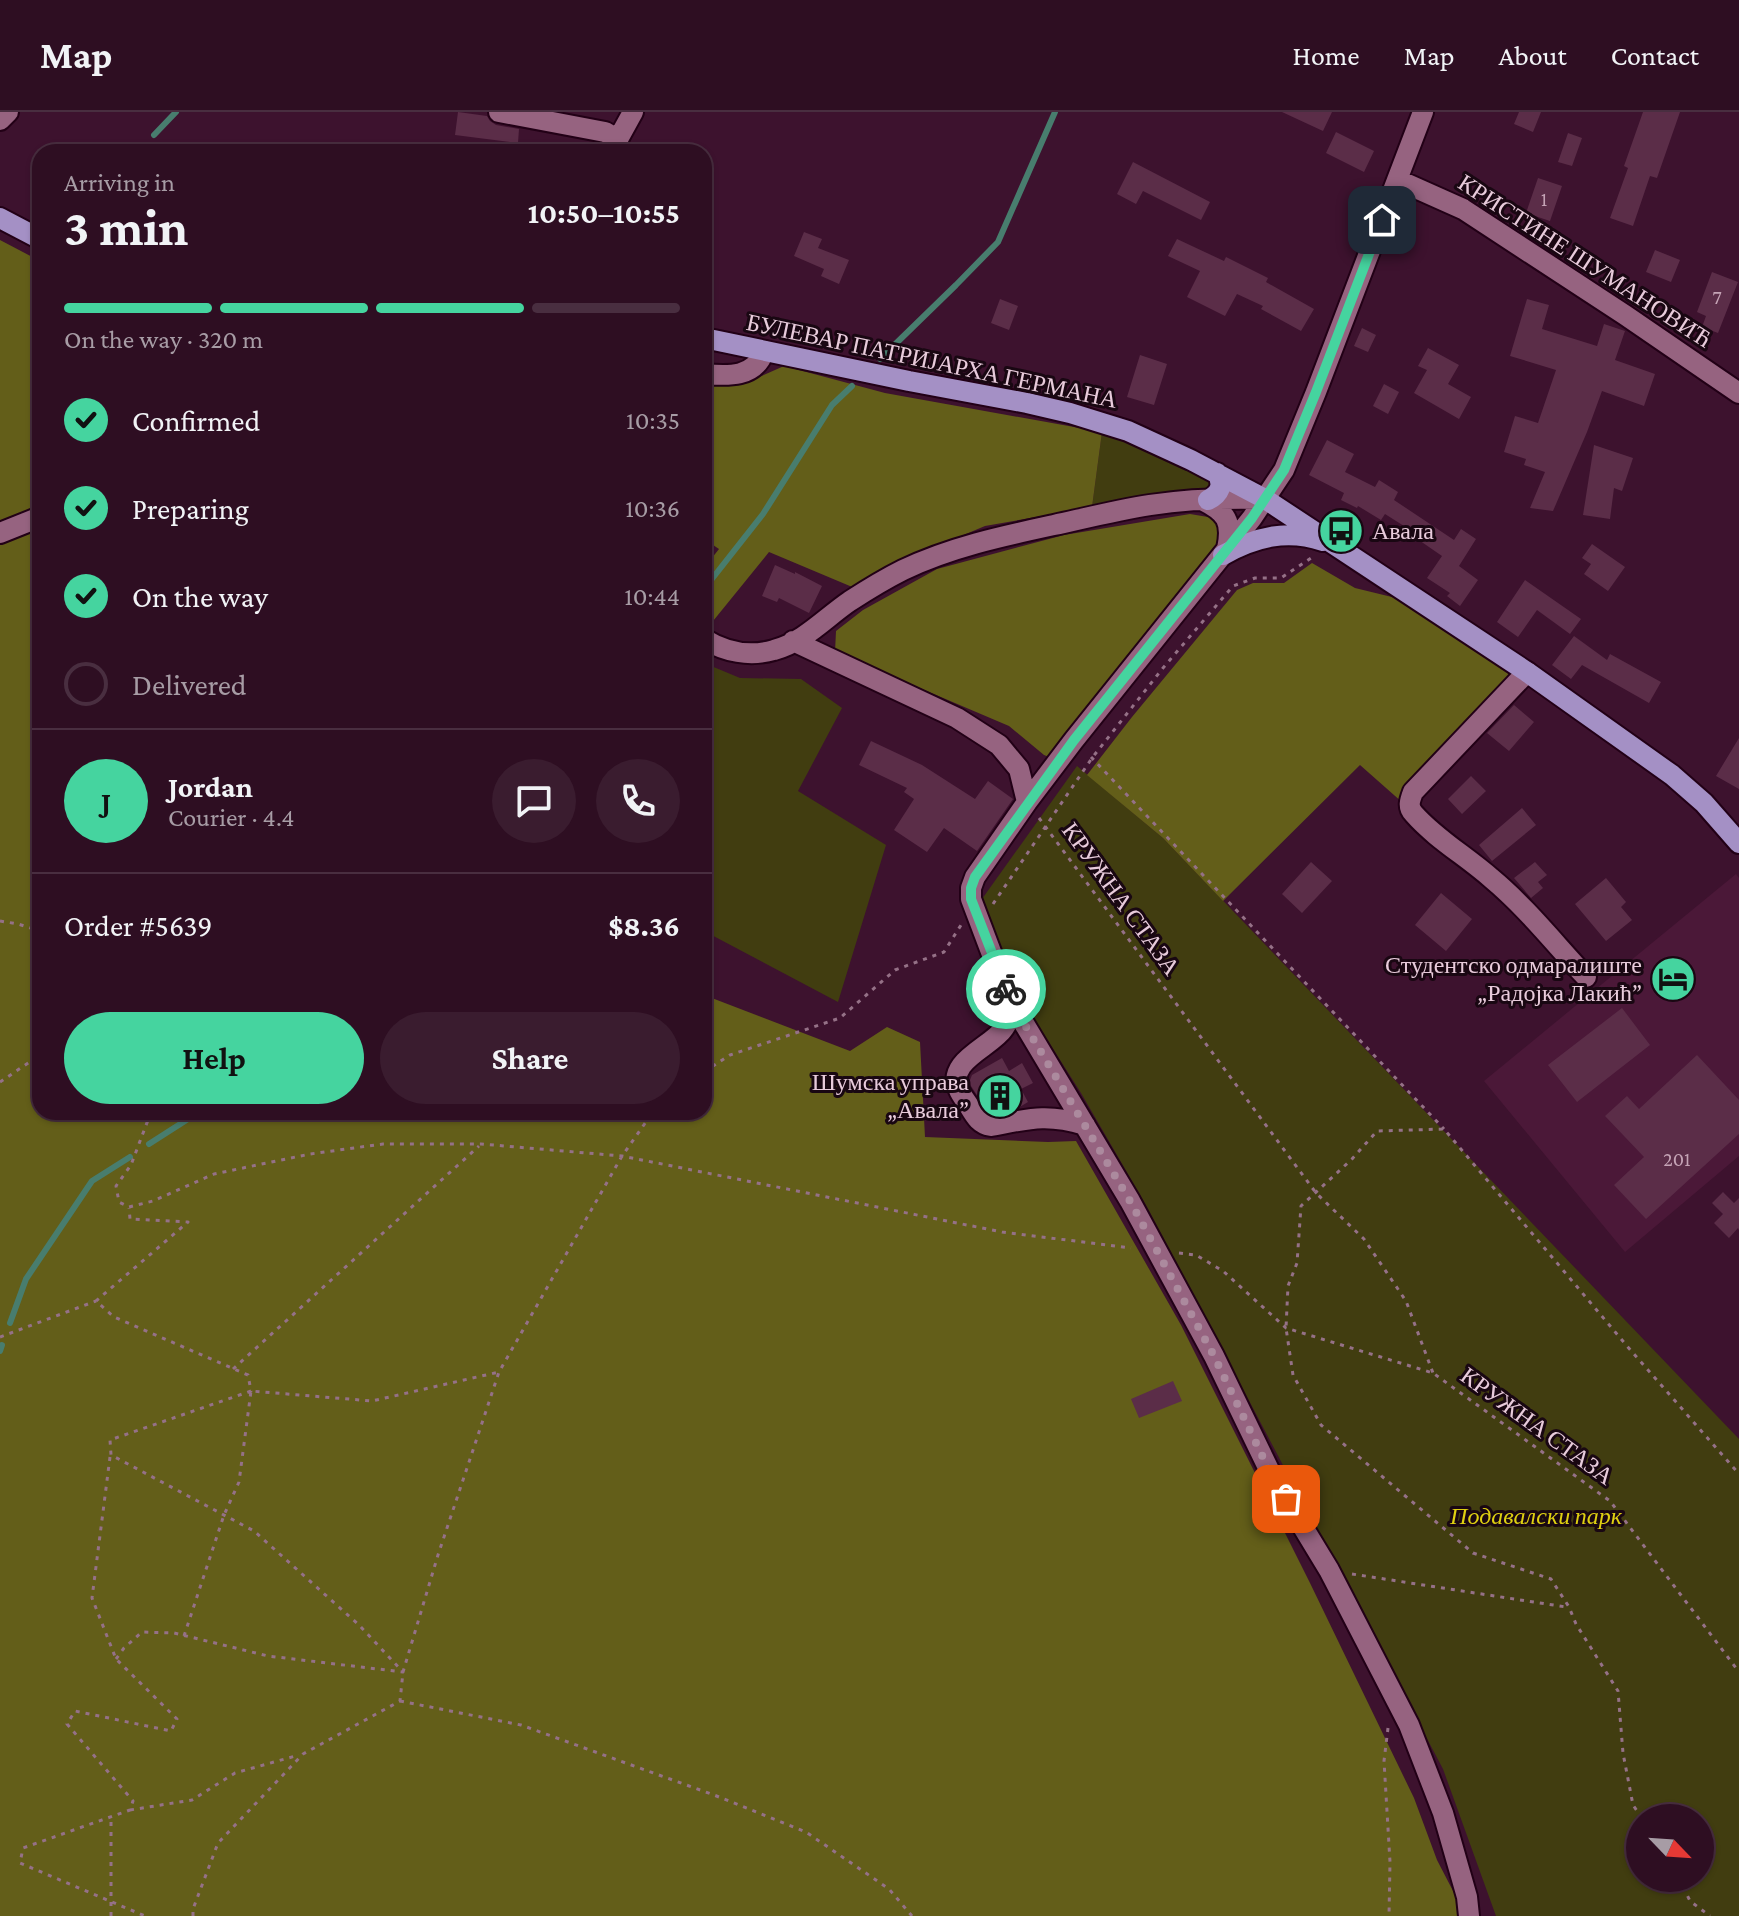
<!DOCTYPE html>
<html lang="en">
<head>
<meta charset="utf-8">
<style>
  body { margin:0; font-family:"Crimson Pro",serif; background:#3a1c2f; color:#f1f3f6; height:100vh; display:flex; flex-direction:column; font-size:30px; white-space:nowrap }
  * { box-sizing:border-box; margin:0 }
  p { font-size:26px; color:#a79ca5 }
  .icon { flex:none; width:44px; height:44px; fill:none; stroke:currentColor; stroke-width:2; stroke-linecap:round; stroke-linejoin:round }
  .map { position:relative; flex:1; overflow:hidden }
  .sheet { position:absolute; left:32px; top:32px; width:680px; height:976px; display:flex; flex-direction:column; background:#2e0e22; border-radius:24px; box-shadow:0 2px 6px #0004,0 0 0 2px #492e40 }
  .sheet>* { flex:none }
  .needle { width:52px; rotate:115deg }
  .tools { position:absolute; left:1626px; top:1692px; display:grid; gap:16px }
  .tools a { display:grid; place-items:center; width:88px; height:88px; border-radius:50%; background:#2e0e22; box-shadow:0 2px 6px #0004,0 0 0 2px #492e40; font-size:40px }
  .pin { position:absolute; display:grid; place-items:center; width:68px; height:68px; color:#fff; margin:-34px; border-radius:16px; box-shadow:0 4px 12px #0006 }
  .courier { position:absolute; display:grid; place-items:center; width:80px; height:80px; margin:-40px; border:6px solid #45d49f; border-radius:50%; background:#fff; color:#222; box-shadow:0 2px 10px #0007 }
  .overview em { font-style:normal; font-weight:700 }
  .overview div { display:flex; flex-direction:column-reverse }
  .overview { display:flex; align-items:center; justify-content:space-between; height:136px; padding:0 32px }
  h1 { font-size:52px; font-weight:700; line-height:60px }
  .bar { display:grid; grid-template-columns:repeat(4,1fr); gap:12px 8px; align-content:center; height:96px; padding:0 32px }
  .bar i { height:10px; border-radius:6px; background:#492e40 }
  .bar .current { background:#45d49f }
  .bar p { grid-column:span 4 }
  .line { display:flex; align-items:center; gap:20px; padding:0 32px; border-top:2px solid #492e40 }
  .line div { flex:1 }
  .round { display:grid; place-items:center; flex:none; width:84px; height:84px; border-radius:42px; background:#3a1c2f }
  ol { padding:0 32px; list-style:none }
  li { display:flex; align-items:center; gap:24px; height:88px }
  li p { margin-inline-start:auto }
  li .icon { padding:8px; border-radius:50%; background:#45d49f; color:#111; stroke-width:4 }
  li:last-child { color:#a79ca5 }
  li i { width:44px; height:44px; border:4px solid #492e40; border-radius:50% }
  .action { display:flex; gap:16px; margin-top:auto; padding:16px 32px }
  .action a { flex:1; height:92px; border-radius:48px; background:#45d49f; color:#111; font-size:32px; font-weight:700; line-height:92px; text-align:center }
  .action a+a { background:#3a1c2f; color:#f1f3f6 }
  header { display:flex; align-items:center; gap:48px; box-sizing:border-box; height:112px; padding:0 40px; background:#2e0e22; border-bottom:2px solid #492e40 }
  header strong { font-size:38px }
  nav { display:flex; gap:44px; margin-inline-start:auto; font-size:28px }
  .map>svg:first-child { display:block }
</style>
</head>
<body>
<header>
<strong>Map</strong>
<nav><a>Home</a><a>Map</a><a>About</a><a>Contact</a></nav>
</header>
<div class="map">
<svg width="1739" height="1804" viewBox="0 0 1739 1804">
  <rect width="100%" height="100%" fill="#3d122e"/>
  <path fill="#4b1838" d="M1736,762L1739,766V1044L1625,1140L1484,969Z"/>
  <path fill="#413d10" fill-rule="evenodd" d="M1102,320L1157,339L1214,363L1208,382L1092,395Z
    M704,551L740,566L801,567L842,596L798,679L886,733L838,890L704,819Z
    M1077,654L1163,726L1739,1327V1804H1496L1443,1657L1147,1095L1081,981L1022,888L984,802L982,787ZM1640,1706H1700V1766H1640Z"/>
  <path fill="#635e19" d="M0,128L40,149V1000H704V883L850,939L887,915L920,930L925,1025L1048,1030L1076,1029L1181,1213L1310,1471L1414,1686L1437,1748L1466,1804H0Z
    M784,254L885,281L1102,320L1092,395L985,414L904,448L857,477L769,440L709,514L704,510V456L719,437L704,427V268L746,271Z
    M1190,402L1214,406L1221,416L1220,437L1049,645L1044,643L1009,614L835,540L836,519L863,498L937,457L1064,423Z
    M1312,451L1355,476L1396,486L1521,564L1403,691L1360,653L1223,789L1163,726L1087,663L1132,605L1237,478L1253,471H1284Z"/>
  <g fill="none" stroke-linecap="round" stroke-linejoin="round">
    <path stroke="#487d6e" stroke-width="6" d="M154,23L176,0
      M880,247L956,173L998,130L1055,0
      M704,477L763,402L832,293L852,274
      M149,1032L199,1000
      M10,1211L26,1167L92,1069L130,1045
      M0,1239L2,1233"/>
  </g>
  <path fill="#5b2d48" d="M458,0L487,4L490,9L496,13L519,17L518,31L455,23Z
    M1282,0H1332L1323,19Z
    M1519,0H1541L1533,20L1514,12Z
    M1643,0H1680L1657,66L1650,64L1633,114L1610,106L1628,56L1624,54Z
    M1336,20L1374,39L1364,60L1326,41Z
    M1568,21L1582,26L1572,54L1558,50Z
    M1133,50L1210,90L1201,108L1143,79L1136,92L1117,82Z
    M1538,66L1562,74L1550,109L1526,101Z
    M804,120L822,127L818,136L849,148L839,172L821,164L824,157L794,144Z
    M1177,127L1224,149L1226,145L1268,166L1266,170L1314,197L1301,219L1261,197L1263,194L1237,182L1225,204L1187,185L1200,159L1168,144Z
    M1655,138L1680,148L1671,170L1646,160Z
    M1712,160L1738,170L1718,221L1702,215L1706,204L1697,200Z
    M1000,187L1018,194L1009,218L991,211Z
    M1527,187L1549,193L1542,217L1597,234L1604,212L1625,219L1615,248L1655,262L1644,294L1602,279L1587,320L1553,399L1530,396L1545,360L1524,353L1526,347L1504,340L1515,304L1538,311L1556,258L1510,244Z
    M1362,216L1376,223L1368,240L1354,234Z
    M1428,236L1459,253L1448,272L1471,285L1459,307L1414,281L1427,258L1418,254Z
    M1140,243L1167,252L1154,293L1127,285Z
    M1384,272L1399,280L1388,302L1373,294Z
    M1327,328L1354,342L1345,360L1375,375L1379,368L1398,380L1394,388L1454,428L1461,417L1476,427L1459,454L1478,468L1460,494L1447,484L1450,481L1427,466L1442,444L1413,424L1415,421L1385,402L1381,408L1358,394L1357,396L1341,388L1344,381L1309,363Z
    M1594,333L1633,346L1622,379L1614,376L1610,407L1583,403Z
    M1592,432L1625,455L1608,479L1584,462L1591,452L1582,446Z
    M775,453L795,462V460L822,474L809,501L779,486L777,490L762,484Z
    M1525,468L1581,507L1570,522L1537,498L1518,525L1497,510Z
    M1574,524L1607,548L1610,542L1661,570L1649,591L1582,553L1571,567L1552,553Z
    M1514,593L1534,610L1509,639L1487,621Z
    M1739,626V677L1716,664Z
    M871,629L922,653L975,687L988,669L1013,687L977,739L944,716L927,740L894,718L914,687L904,680L907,676L859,653Z
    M1471,664L1486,679L1462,702L1448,687Z
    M1522,696L1536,713L1492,749L1479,733Z
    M1311,750L1332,769L1302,801L1282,782Z
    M1535,750L1547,763L1538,770L1543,776L1531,786L1514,766Z
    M1606,766L1626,790L1621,795L1632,808L1606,829L1575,792Z
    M1441,781L1472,807L1446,839L1415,813Z
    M1622,896L1650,933L1577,990L1548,953Z
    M1697,943L1739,988V1022L1646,1107L1614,1073L1644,1045L1605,1004L1627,984L1639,997Z
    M1002,946L1009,959L1022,951L1033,971L1021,977L1028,990L1018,996L991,1001L984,994L971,974L970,968L972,963Z
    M1723,1080L1734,1091L1739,1086V1118L1738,1116L1729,1126L1714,1111L1723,1102L1712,1091Z
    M1173,1269L1182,1289L1139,1306L1131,1287Z"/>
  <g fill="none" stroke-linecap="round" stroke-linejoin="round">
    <g stroke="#220016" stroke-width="24">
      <path id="minor" d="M499,0L605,20L617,27
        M1423,0L1316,280L1284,358L1252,406L1074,628L1027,690L975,765L971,776V787L1002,869L1013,893L1130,1089L1214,1244L1272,1364L1329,1458L1409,1613L1443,1701L1467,1785L1469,1804
        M0,8L8,0
        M611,40L633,0
        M1398,68L1463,97L1625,203L1739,281
        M704,262C728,264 755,266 764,239
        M1202,388C1226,400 1233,409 1227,437
        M0,421L40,405
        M704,527C725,540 750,545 774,538C804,530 825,506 850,489C867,478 885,467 903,458C951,435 1003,424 1054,413C1086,406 1118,398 1150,393C1188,387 1227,386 1265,387
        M793,529L957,606L999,633L1019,657L1027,690
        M1527,560L1413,680C1410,688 1407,695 1414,702C1436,727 1466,744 1491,766C1526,795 1555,832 1586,865
        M1013,893C1011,901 1009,909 1004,916C992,935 945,949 959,978C961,983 966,989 969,994C975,1004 979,1012 991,1014C1028,1007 1047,1001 1085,1013"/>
    </g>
    <g stroke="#220016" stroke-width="24">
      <path id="major" d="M0,106L40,127
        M704,226L909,269L1027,291L1070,301L1128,319L1191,348L1265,387L1527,560L1672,663L1704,691L1739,731
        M1208,388C1220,382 1224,373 1217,361
        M1223,443C1255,425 1287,417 1323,429"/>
    </g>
    <path stroke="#957187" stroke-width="3" stroke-dasharray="4 6" stroke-linecap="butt" d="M1091,645L1444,1017
      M1039,706L1316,1081L1364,1127L1406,1189L1433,1261
      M993,792L1092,646L1163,556L1233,474L1255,466H1281L1311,446
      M0,809L18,812L40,819
      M704,960L730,943L840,906L895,858L944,840L961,813
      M0,970L40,943
      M151,1000L131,1053L116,1074L119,1090L129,1095L153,1089L214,1062L310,1042L383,1032H481L622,1044L1002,1120L1131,1136
      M1179,1141L1196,1143L1223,1159L1286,1216L1433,1261L1610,1389L1739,1560
      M0,1225L96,1189
      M233,1257L479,1034
      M110,1345L92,1486L116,1547L177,1607L171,1619L75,1599L67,1612L133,1689L130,1698L23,1736L20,1751L145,1804
      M1352,1462L1566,1495
      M184,1524L224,1403L239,1370L251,1279L372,1289L499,1260
      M116,1547L124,1536L142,1520L174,1521L268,1544L403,1560L359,1513L254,1419L111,1343L110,1328L251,1279L248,1263L114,1205L96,1189L188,1110L130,1107L129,1096
      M400,1589L521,1613L714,1683L806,1720L889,1777L912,1804
      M1388,1616L1384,1649L1390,1750L1389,1804
      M130,1698L192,1688L235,1661L299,1643
      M1642,1706L1633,1693L1623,1641L1618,1579L1576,1512L1569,1495L1551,1467L1473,1441L1321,1313L1293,1263L1286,1216L1288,1174L1297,1151L1301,1094L1352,1047L1377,1019L1444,1017L1627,1234L1739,1362
      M1679,1766L1690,1789L1710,1804
      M111,1804V1704
      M193,1804V1797L218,1731L303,1642L400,1589L403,1560L438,1443L499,1260L622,1044L653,1000"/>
    <use href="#minor" stroke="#966380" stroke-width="20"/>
    <use href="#major" stroke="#a490c5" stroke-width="20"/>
  </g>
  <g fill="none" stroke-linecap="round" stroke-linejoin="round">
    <path stroke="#ac8a9e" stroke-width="8" stroke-dasharray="0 14.4" d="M1006,877L1013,893L1130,1089L1214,1244L1272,1364L1286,1387"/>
    <path stroke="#45d49f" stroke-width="10" d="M1006,877L971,787V776L975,765L1074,628L1252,406L1284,358L1316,280L1382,108"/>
  </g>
  <defs>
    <g id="bus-disc" transform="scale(2.3)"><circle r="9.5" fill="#45d49f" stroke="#190712"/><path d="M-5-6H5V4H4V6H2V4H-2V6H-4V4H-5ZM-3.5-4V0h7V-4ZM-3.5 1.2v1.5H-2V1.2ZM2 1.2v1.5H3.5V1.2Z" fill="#111"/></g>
    <g id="hotel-disc" transform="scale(2.3)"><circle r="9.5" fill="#45d49f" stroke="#190712"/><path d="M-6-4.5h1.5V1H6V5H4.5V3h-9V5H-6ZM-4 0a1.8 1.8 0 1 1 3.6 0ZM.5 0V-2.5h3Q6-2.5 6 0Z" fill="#111"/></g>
    <g id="building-disc" transform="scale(2.3)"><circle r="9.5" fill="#45d49f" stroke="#190712"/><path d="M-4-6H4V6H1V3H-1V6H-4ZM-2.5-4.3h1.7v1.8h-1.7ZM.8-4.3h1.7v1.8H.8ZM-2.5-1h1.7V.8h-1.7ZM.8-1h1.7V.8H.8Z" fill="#111"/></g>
  </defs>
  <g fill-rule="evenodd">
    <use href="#bus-disc" x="1341" y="419"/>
    <use href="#hotel-disc" x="1673" y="867"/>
    <use href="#building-disc" x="1000" y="984"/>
  </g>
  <g text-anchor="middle" stroke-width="6" stroke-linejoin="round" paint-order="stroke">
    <g font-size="20" fill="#c5a4b6">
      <text x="1544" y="94">1</text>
      <text x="1717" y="192">7</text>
      <text x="1677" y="1054">201</text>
    </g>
    <g font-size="24" fill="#e8cbdb" stroke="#190712">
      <text transform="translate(1585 149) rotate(33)" y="8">КРИСТИНЕ ШУМАНОВИЋ</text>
      <text transform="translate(932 249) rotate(12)" y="8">БУЛЕВАР ПАТРИЈАРХА ГЕРМАНА</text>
      <text transform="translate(1121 787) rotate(54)" y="8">КРУЖНА СТАЗА</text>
      <text transform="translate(1537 1314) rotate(36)" y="8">КРУЖНА СТАЗА</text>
    </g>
    <g font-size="24" fill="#e8cbdb" stroke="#190712" text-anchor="end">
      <text x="1372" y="427" text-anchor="start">Авала</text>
      <text x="1642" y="861">Студентско одмаралиште<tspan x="1642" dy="28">„Радојка Лакић”</tspan></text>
      <text x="969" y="978">Шумска управа<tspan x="969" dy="28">„Авала”</tspan></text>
    </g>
    <g font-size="24" font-style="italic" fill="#dfd011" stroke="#190712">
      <text x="1536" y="1412">Подавалски парк</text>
    </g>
  </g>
</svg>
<div class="tools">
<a><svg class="needle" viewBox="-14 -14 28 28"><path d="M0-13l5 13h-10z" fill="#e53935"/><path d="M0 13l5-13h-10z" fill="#a79ca5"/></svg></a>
</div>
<div class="pin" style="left:1286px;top:1387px;background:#ea580c"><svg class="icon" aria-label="bag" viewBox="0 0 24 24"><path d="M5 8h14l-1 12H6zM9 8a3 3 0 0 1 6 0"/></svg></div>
<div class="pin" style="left:1382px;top:108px;background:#1f2937"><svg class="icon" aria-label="home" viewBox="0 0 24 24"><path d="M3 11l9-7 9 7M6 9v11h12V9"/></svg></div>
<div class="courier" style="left:1006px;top:877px"><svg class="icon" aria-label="bike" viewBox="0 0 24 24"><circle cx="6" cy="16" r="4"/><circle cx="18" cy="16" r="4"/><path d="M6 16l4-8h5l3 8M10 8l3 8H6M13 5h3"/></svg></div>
<section class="sheet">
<div class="overview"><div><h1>3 min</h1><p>Arriving in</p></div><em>10:50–10:55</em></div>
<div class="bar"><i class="current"></i><i class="current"></i><i class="current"></i><i></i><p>On the way · 320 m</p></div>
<ol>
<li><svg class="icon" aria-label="check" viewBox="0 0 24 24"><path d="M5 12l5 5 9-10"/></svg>Confirmed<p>10:35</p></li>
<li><svg class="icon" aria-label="check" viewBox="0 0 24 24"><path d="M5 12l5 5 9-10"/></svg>Preparing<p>10:36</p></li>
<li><svg class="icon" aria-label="check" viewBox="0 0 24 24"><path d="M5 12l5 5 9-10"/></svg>On the way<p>10:44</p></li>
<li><i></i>Delivered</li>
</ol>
<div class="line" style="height:144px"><b class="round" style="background:#45d49f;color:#111">J</b><div><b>Jordan</b><p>Courier · 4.4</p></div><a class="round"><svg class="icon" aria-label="chat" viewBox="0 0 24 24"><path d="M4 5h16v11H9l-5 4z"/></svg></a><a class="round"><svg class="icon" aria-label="phone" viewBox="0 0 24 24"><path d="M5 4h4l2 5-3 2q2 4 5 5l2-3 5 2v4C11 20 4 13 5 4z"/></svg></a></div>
<div class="line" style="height:104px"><div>Order #5639</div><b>$8.36</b></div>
<div class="action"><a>Help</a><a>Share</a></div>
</section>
</div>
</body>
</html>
